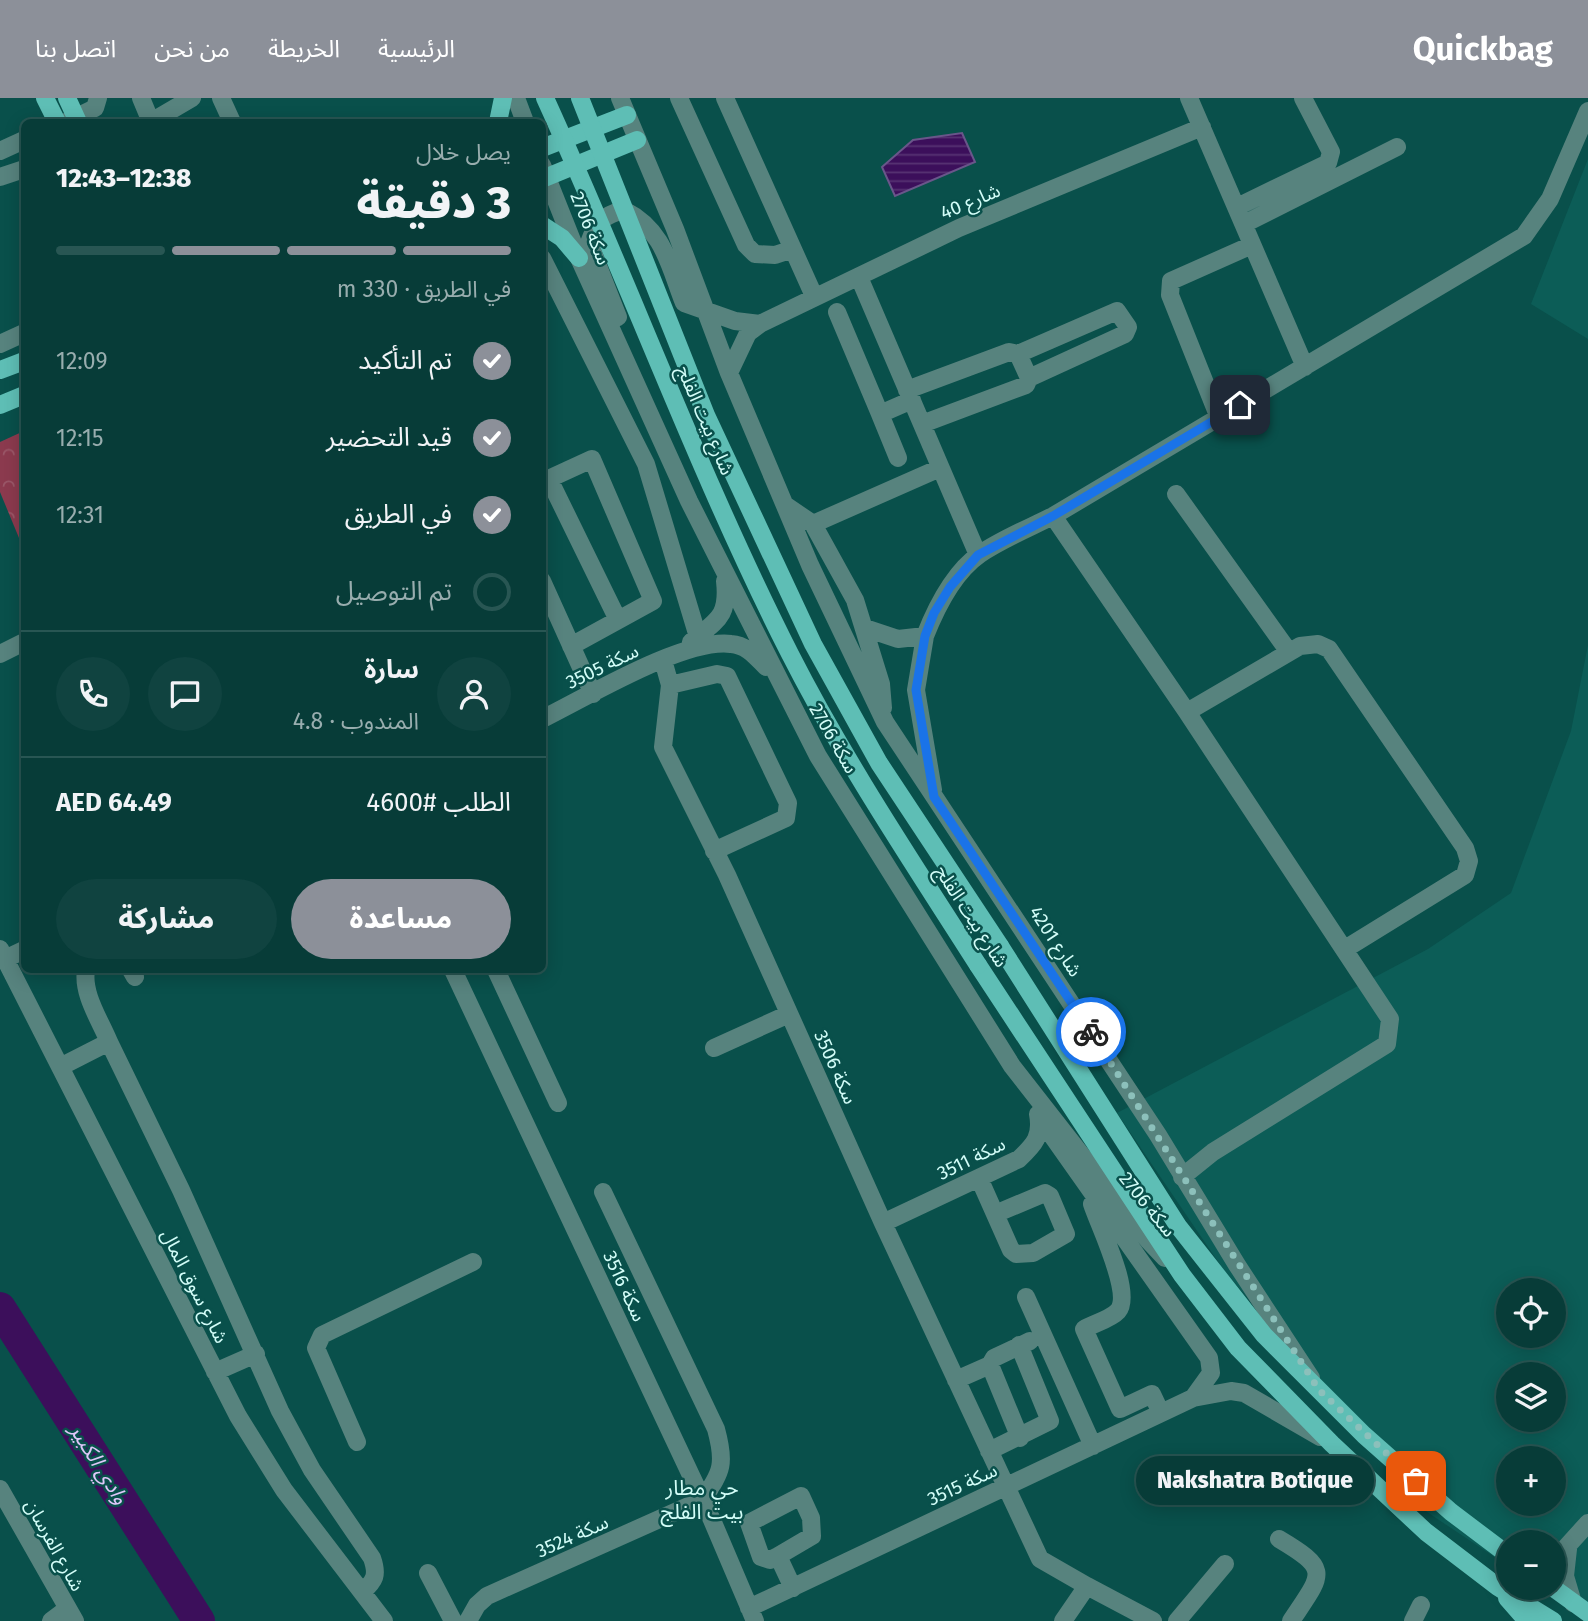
<!DOCTYPE html>
<html lang="ar">
<head>
<meta charset="utf-8">
<style>
  body { margin:0; font-family:"Fira Sans","Noto Sans Arabic",sans-serif; background:#104340; color:#f1f3f6; direction:rtl; height:100vh; display:flex; flex-direction:column; font-size:26px; white-space:nowrap }
  * { box-sizing:border-box; margin:0 }
  p { font-size:23px; color:#98adae }
  .icon { flex:none; width:38px; height:38px; fill:none; stroke:currentColor; stroke-width:2; stroke-linecap:round; stroke-linejoin:round }
  .map { position:relative; flex:1; overflow:hidden; direction:ltr }
  .details { position:absolute; left:21px; top:21px; width:525px; height:854px; display:flex; flex-direction:column; background:#073c38; border-radius:10px; box-shadow:0 4px 18px #0003,0 0 0 2px #285653; direction:rtl }
  .details>* { flex:none }
  .controls { position:absolute; left:1496px; top:1180px; display:grid; gap:14px }
  .controls a { display:grid; place-items:center; width:70px; height:70px; border-radius:50%; background:#073c38; box-shadow:0 4px 18px #0003,0 0 0 2px #285653; font-size:35px }
  .pin { position:absolute; display:grid; place-items:center; width:60px; height:60px; color:#fff; margin:-30px; border-radius:14px; box-shadow:0 4px 10px #0006 }
  .courier { position:absolute; display:grid; place-items:center; width:70px; height:70px; margin:-35px; border:5px solid #1a73e8; border-radius:50%; background:#fff; color:#222; box-shadow:0 2px 9px #0007 }
  .bubble { position:absolute; height:49px; border-radius:24px; background:#073c38; box-shadow:0 4px 18px #0003,0 0 0 2px #285653; font-size:23px; font-weight:800; line-height:49px; text-align:center; direction:rtl }
  .head em { font-style:normal; font-weight:800 }
  .head div { display:flex; flex-direction:column-reverse }
  .head { display:flex; align-items:center; justify-content:space-between; height:119px; padding:0 35px }
  h1 { font-size:46px; font-weight:800; line-height:52px }
  .bar { display:grid; grid-template-columns:repeat(4,1fr); gap:10px 7px; align-content:center; height:84px; padding:0 35px }
  .bar i { height:9px; border-radius:5px; background:#285653 }
  .bar .on { background:#8c9099 }
  .bar p { grid-column:span 4 }
  .line { display:flex; align-items:center; gap:18px; padding:0 35px; border-top:2px solid #285653 }
  .line div { flex:1 }
  .round { display:grid; place-items:center; flex:none; width:74px; height:74px; border-radius:37px; background:#104340 }
  ol { padding:0 35px; list-style:none }
  li { display:flex; align-items:center; gap:21px; height:77px }
  li p { margin-inline-start:auto }
  li .icon { padding:7px; border-radius:50%; background:#8c9099; color:#fff; stroke-width:4 }
  li:last-child { color:#98adae }
  li i { width:38px; height:38px; border:4px solid #285653; border-radius:50% }
  .button { display:flex; gap:14px; margin-top:auto; padding:14px 35px }
  .button a { flex:1; height:80px; border-radius:42px; background:#8c9099; color:#fff; font-size:28px; font-weight:800; line-height:80px; text-align:center }
  .button a+a { background:#104340; color:#f1f3f6 }
  header { display:flex; align-items:center; gap:42px; box-sizing:border-box; height:98px; padding:0 35px; background:#8c9099; color:#fff }
  header strong { font-size:33px }
  nav { display:flex; gap:38px; margin-inline-start:auto; font-size:24px }
  .map>svg:first-child { display:block }
</style>
</head>
<body>
<header>
<strong>Quickbag</strong>
<nav><a>الرئيسية</a><a>الخريطة</a><a>من نحن</a><a>اتصل بنا</a></nav>
</header>
<div class="map">
<svg width="1588" height="1523" viewBox="0 0 1588 1523">
  <defs>
    <pattern id="park-crowns" width="20" height="18" patternUnits="userSpaceOnUse" patternTransform="scale(1.75)"><rect width="20" height="18" fill="#8b3a4e"/><path d="M2 6a3 3 0 1 1 6 0M12 15a3 3 0 1 1 6 0" fill="none" stroke="#9a5768"/></pattern>
    <pattern id="water-rules" width="6" height="5" patternUnits="userSpaceOnUse" patternTransform="scale(1.75)"><rect width="6" height="5" fill="#3c0f5b"/><path d="M0 2.5h6" fill="none" stroke="#573373"/></pattern>
  </defs>
  <rect width="100%" height="100%" fill="#09504b"/>
  <path fill="#0c5d57" fill-rule="evenodd" d="M1588,61V241L1531,206Z
    M1588,547V1520L1541,1489H1554V1444H1508V1468L1427,1414L1223,1171L1117,1015L1428,851L1511,795L1571,633ZM1508,1192H1554V1237H1508ZM1508,1276H1554V1321H1508ZM1508,1360H1554V1405H1508Z"/>
  <path fill="url(#park-crowns)" d="M24,333V452L0,394V344Z"/>
  <path fill="url(#water-rules)" stroke="#69568a" stroke-width="2" d="M962,35L975,64L895,98L882,69L913,42Z"/>
  <g fill="none" stroke-linecap="round" stroke-linejoin="round">
    <path stroke="#3c0f5b" stroke-width="32" d="M0,1210L199,1523"/>
    <path stroke="#57837e" stroke-width="18" d="M141,0L151,24L192,0
      M221,0L232,24
      M516,0L525,24
      M620,0L675,131L729,275L810,467L885,624L1158,1037L1237,1167L1311,1280
      M679,0L746,147L755,156L775,157L793,151
      M725,0L814,198
      M1189,0L1305,269
      M66,24L95,10L98,0
      M0,53L24,42
      M542,67L579,160L689,403L818,658L1012,968L1148,1142L1165,1160
      M0,79L24,71
      M1237,109L1328,65L1331,54L1303,0
      M1244,126L1397,49
      M542,160L646,366L698,539
      M859,179L978,457
      M837,214L880,316L912,302
      M618,219L589,145C596,125 603,117 624,112C664,132 669,167 684,205L735,223L760,226
      M0,246L24,235
      M1018,256L1117,213L1128,229L1125,236L1029,280
      M729,275L748,235L760,226L959,130L1202,29
      M907,292L1009,254L1018,256L1029,280L1026,287L922,326
      M880,316L898,360
      M1219,320L1170,197L1171,183L1252,147
      M549,381L618,522
      M542,384L592,361L653,503L571,548
      M1176,396L1289,554
      M785,407L813,426L855,502L881,586L883,610
      M1053,418L1187,614L1390,921L1387,946L1213,1054L1182,1079
      M813,426L940,370
      M542,483L593,596
      M865,530L898,541L925,538C936,510 954,474 980,456C1002,441 1029,430 1053,418L1524,138L1550,101L1588,13
      M925,538L916,592L933,692
      M691,544C717,522 729,519 725,483
      M0,556L22,545
      M663,562L670,587L663,649L727,777L883,1125L1040,1461L1087,1488L1063,1523
      M670,587L717,576L727,578L788,705L786,720L714,753
      M1187,614L1300,548L1318,546L1329,551L1465,750L1469,763L1465,777L1345,851
      M542,621C587,599 684,540 731,546C747,547 756,559 766,569
      M0,851L238,1318L284,1392L384,1523
      M5,861L24,852
      M86,872C82,896 100,922 109,944
      M131,872L135,879
      M453,872L712,1422L755,1523
      M496,872L558,1005
      M714,950L789,916
      M60,969L109,944L181,1092L280,1313L312,1372L372,1460C378,1477 375,1483 362,1494
      M1046,1029L1209,1260L1211,1275L1193,1300
      M979,1080L1011,1152L1016,1156L1033,1155L1066,1136L1050,1098L1045,1095L995,1116
      M1092,1106C1099,1128 1133,1195 1118,1213C1111,1221 1093,1226 1084,1231L1120,1311L1152,1296L1161,1315
      M883,1125L1019,1061C1035,1046 1042,1038 1038,1016
      M1026,1199L1093,1348
      M215,1274L256,1256
      M956,1282L990,1267
      M1020,1340L990,1267L994,1260L1030,1243
      M357,1344L316,1250L322,1237L473,1164
      M989,1353L1050,1323L1019,1247
      M0,1391L75,1523
      M1279,1441C1331,1472 1323,1475 1291,1523
      M1568,1451L1565,1478L1573,1505
      M1560,1456L1588,1425
      M778,1458L812,1438L811,1420L801,1398L749,1425L761,1459L770,1462L778,1458L793,1490
      M428,1475L453,1523
      M1087,1488L1153,1523
      M749,1510L1193,1300L1231,1293L1244,1295L1320,1339
      M51,1523L67,1511
      M468,1523L477,1507L487,1498L702,1402C723,1374 725,1364 716,1331L603,1094
      M1177,1523L1225,1466
      M1413,1523L1421,1507"/>
    <path stroke="#5ebeb5" stroke-width="18" d="M45,0L57,24
      M67,0L78,24
      M498,24L503,0
      M542,50L627,17
      M542,81L637,42
      M542,127L562,140L579,160
      M0,272L24,263
      M0,307L24,297
      M1000,848L1178,1128L1264,1237L1364,1337L1451,1414L1508,1457
      M978,867L1182,1177L1238,1250L1332,1346L1426,1434L1498,1489L1553,1523
      M1552,1489L1588,1515
      M1507,1500L1527,1523"/>
    <path stroke="#5ebeb5" stroke-width="18" d="M545,0C629,184 698,375 790,556C845,664 913,765 978,867
      M580,0L706,317L813,546L879,665L1000,848"/>
  </g>
  <g fill="none" stroke-linecap="round" stroke-linejoin="round">
    <path stroke="#8cc0bb" stroke-width="7" stroke-dasharray="0 12.6" d="M1091,934L1319,1292L1416,1383"/>
    <path stroke="#1a73e8" stroke-width="9" d="M1091,934L934,699L916,592L925,538L934,515L950,489L978,457L1053,418L1240,307"/>
  </g>
  <g text-anchor="middle" stroke-width="5" stroke-linejoin="round" paint-order="stroke">
    <g font-size="19" fill="#d3fdf8" stroke="#09504b">
      <text transform="translate(970 103) rotate(-23)" y="7">40 شارع</text>
      <text transform="translate(591 130) rotate(68)" y="7">سكة 2706</text>
      <text transform="translate(706 322) rotate(67)" y="7">شارع بيت الفلج</text>
      <text transform="translate(602 568) rotate(-26)" y="7">سكة 3505</text>
      <text transform="translate(834 640) rotate(60)" y="7">سكة 2706</text>
      <text transform="translate(972 818) rotate(57)" y="7">شارع بيت الفلج</text>
      <text transform="translate(1056 843) rotate(57)" y="7">شارع 4201</text>
      <text transform="translate(836 969) rotate(66)" y="7">سكة 3506</text>
      <text transform="translate(971 1060) rotate(-26)" y="7">سكة 3511</text>
      <text transform="translate(1148 1106) rotate(51)" y="7">سكة 2706</text>
      <text transform="translate(195 1188) rotate(63)" y="7">شارع سوق المال</text>
      <text transform="translate(625 1188) rotate(65)" y="7">سكة 3516</text>
      <text transform="translate(962 1386) rotate(-25)" y="7">سكة 3515</text>
      <text transform="translate(572 1438) rotate(-24)" y="7">سكة 3524</text>
      <text transform="translate(55 1447) rotate(61)" y="7">شارع الفرسان</text>
    </g>
    <g font-size="21" font-style="italic" fill="#e0c7fa" stroke="#09504b">
      <text transform="translate(99 1366) rotate(58)" y="7">وادي الكبير</text>
    </g>
    <g font-size="21" fill="#d3fdf8" stroke="#09504b">
      <text x="702" y="1397">حي مطار<tspan x="702" dy="24">بيت الفلج</tspan></text>
    </g>
  </g>
</svg>
<div class="controls">
<a><svg class="icon" aria-label="locate" viewBox="0 0 24 24"><circle cx="12" cy="12" r="6"/><path d="M12 2v4M12 18v4M2 12h4M18 12h4"/></svg></a>
<a><svg class="icon" aria-label="layers" viewBox="0 0 24 24"><path d="M12 4l9 5-9 5-9-5zM3 14l9 5 9-5"/></svg></a>
<a>+</a>
<a>−</a>
</div>
<div class="pin" style="left:1416px;top:1383px;background:#ea580c"><svg class="icon" aria-label="bag" viewBox="0 0 24 24"><path d="M5 8h14l-1 12H6zM9 8a3 3 0 0 1 6 0"/></svg></div>
<div class="pin" style="left:1240px;top:307px;background:#1f2937"><svg class="icon" aria-label="home" viewBox="0 0 24 24"><path d="M3 11l9-7 9 7M6 9v11h12V9"/></svg></div>
<div class="courier" style="left:1091px;top:934px"><svg class="icon" aria-label="bike" viewBox="0 0 24 24"><circle cx="6" cy="16" r="4"/><circle cx="18" cy="16" r="4"/><path d="M6 16l4-8h5l3 8M10 8l3 8H6M13 5h3"/></svg></div>
<div class="bubble" style="left:1136px;top:1358px;width:238px">Nakshatra Botique</div>
<section class="details">
<div class="head"><div><h1>3 دقيقة</h1><p>يصل خلال</p></div><em>12:38–12:43</em></div>
<div class="bar"><i class="on"></i><i class="on"></i><i class="on"></i><i></i><p>في الطريق · 330 m</p></div>
<ol>
<li><svg class="icon" aria-label="check" viewBox="0 0 24 24"><path d="M5 12l5 5 9-10"/></svg>تم التأكيد<p>12:09</p></li>
<li><svg class="icon" aria-label="check" viewBox="0 0 24 24"><path d="M5 12l5 5 9-10"/></svg>قيد التحضير<p>12:15</p></li>
<li><svg class="icon" aria-label="check" viewBox="0 0 24 24"><path d="M5 12l5 5 9-10"/></svg>في الطريق<p>12:31</p></li>
<li><i></i>تم التوصيل</li>
</ol>
<div class="line" style="height:126px"><a class="round"><svg class="icon" aria-label="person" viewBox="0 0 24 24"><circle cx="12" cy="8" r="4"/><path d="M4 21q1-7 8-7t8 7"/></svg></a><div><b>سارة</b><p>المندوب · 4.8</p></div><a class="round"><svg class="icon" aria-label="chat" viewBox="0 0 24 24"><path d="M4 5h16v11H9l-5 4z"/></svg></a><a class="round"><svg class="icon" aria-label="phone" viewBox="0 0 24 24"><path d="M5 4h4l2 5-3 2q2 4 5 5l2-3 5 2v4C11 20 4 13 5 4z"/></svg></a></div>
<div class="line" style="height:91px"><div>الطلب #4600</div><b>AED 64.49</b></div>
<div class="button"><a>مساعدة</a><a>مشاركة</a></div>
</section>
</div>
</body>
</html>
